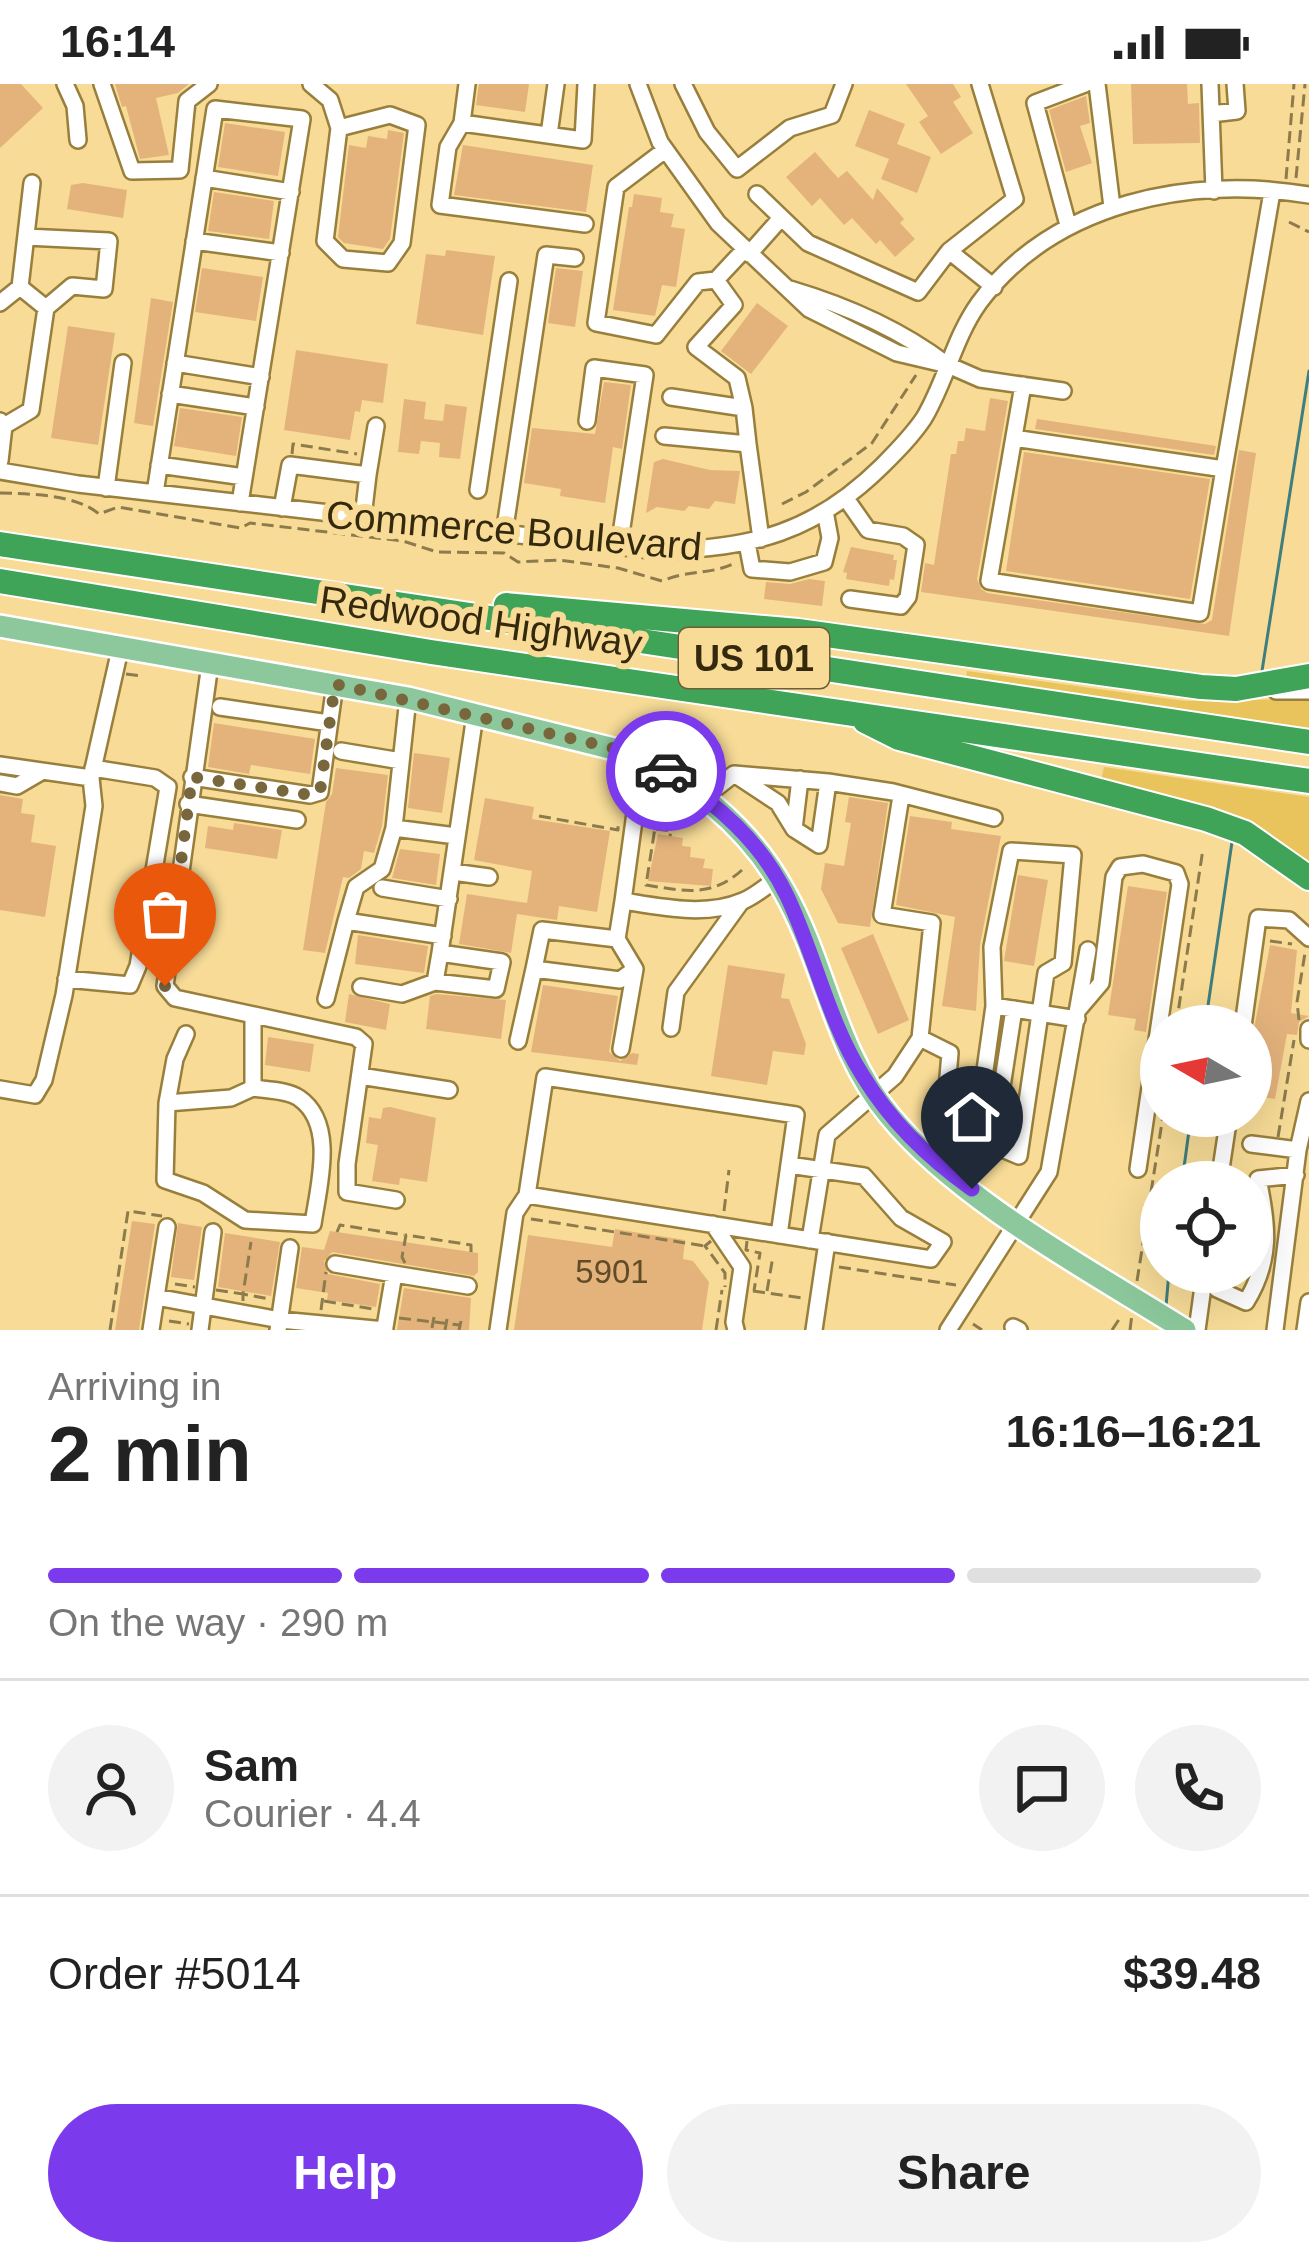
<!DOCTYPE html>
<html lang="en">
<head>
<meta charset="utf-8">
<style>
  body { margin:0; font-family:Helvetica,sans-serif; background:#f2f2f2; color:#222; height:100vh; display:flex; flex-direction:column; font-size:45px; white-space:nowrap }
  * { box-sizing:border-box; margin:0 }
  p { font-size:39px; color:#767676 }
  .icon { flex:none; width:66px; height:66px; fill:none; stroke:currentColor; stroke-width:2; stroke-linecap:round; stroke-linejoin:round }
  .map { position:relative; height:1246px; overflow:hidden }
  .panel { display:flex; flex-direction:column; background:#fff; flex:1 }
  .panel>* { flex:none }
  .needle { width:78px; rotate:279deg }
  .tools { position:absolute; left:1140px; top:921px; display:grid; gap:24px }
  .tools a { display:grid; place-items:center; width:132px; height:132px; border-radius:50%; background:#fff; box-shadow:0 12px 48px #0002; font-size:60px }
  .pin { position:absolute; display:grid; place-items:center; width:102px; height:102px; color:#fff; margin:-123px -51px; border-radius:50% 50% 50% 0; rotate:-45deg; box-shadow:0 0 12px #0007 }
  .pin .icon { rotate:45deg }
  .courier { position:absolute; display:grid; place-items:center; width:120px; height:120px; margin:-60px; border:9px solid #7c3aed; border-radius:50%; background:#fff; color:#222; box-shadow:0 3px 15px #0007 }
  .summary em { font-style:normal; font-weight:600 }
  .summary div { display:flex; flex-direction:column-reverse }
  .summary { display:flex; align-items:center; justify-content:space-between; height:204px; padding:0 48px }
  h1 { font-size:78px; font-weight:600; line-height:90px }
  .bar { display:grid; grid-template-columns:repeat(4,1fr); gap:18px 12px; align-content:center; height:144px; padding:0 48px }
  .bar i { height:15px; border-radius:9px; background:#e0e0e0 }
  .bar .current { background:#7c3aed }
  .bar p { grid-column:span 4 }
  .line { display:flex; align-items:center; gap:30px; padding:0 48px; border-top:3px solid #e0e0e0 }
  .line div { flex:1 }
  .round { display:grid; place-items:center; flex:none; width:126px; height:126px; border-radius:63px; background:#f2f2f2 }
  .cta { display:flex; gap:24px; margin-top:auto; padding:24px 48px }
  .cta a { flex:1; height:138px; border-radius:72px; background:#7c3aed; color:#fff; font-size:48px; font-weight:600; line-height:138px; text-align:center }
  .cta a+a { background:#f2f2f2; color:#222 }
  .status { display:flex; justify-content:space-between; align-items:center; height:84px; padding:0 60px; background:#fff; direction:ltr }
  .status svg { height:33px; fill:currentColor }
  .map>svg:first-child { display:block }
</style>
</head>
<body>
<div class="status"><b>16:14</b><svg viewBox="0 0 49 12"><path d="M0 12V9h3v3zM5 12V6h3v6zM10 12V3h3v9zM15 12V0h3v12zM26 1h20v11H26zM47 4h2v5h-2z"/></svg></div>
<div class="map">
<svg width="1309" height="1246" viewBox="0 0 1309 1246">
  <rect width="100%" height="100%" fill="#f7db97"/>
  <path fill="#e9c35c" d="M967,587L1185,617L1309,615V646L966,599Z
    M1104,683L1309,713V782L1246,736L1101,697Z"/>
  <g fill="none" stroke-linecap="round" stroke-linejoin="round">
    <path stroke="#3e7e7f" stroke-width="3" d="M1262,587L1309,287
      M1205,942L1232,758
      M1182,1098L1191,1032
      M1166,1222L1169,1188"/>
  </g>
  <path fill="#e4b37c" d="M0,0H21L43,24L0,64Z
    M115,0H189L178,9L156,14L169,71L140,75L126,22L122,23Z
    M479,0H529L525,28L476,21Z
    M906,0H953L961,13L953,18L973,49L941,70L919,38L928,32Z
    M1131,0H1187L1188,20L1199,19L1200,59L1133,60Z
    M1086,12L1090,39L1080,42L1092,79L1066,88L1049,26Z
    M869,26L905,40L897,60L931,73L917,109L881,95L889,75L855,62Z
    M225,39L285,48L278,92L218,83Z
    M388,46L404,49L390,155L383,165L344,159L338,153L349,61L366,64L368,52L387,55Z
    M463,61L593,81L586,128L454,111Z
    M815,68L838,94L847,87L873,116L877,104L904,135L900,139L915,155L895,173L880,156L876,160L852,134L844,141L820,114L812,122L786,93Z
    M83,99L127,106L123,134L67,125L71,101Z
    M214,108L274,117L269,155L208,147Z
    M634,110L662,114L660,128L674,130L671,143L685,145L676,203L662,201L655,232L613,226L629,123H632Z
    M446,166L495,172L483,251L416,240L426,170L445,172Z
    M202,184L263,193L256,237L195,228Z
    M556,184L583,187L575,243L548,239Z
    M151,214L173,218L153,342L134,339Z
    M757,219L788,242L751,290L721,267Z
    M68,242L115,249L98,361L51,354Z
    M296,266L388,280L383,319L362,316L360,328L355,327L350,356L284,346Z
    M604,298L631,301L622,365L613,363L605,419L560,412L561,405L524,399L532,344L595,350Z
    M990,314L1008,317L977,495L981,505L987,509L1205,540L1212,536L1239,366L1256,369L1229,552L921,508L925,479L934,481L951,370H956L958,357H964L966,344L985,347Z
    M404,315L426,318L424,335L443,337L445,320L467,323L460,375L439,373L440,359L421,357L419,370L398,368Z
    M180,324L242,333L236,372L174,362Z
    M1037,335L1216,362L1214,371L1035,345Z
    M1024,368L1210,395L1190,515L1006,487Z
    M663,375L710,386L740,387L735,420L715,417L709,425L689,422L684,427L657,423L646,429L654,378Z
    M851,463L894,471L893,476H897L894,496L890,495L889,502L846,495L847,489L843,488Z
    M809,495L825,497L822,522L764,515L766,498L790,500Z
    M214,639L315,655L310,690L251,681L249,690L208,683Z
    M414,669L450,674L442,729L408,724Z
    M336,684L388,691L382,742L374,769L364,767L361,785L349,794L343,793L325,869L303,866L326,718L332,710Z
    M0,711L23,715L21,729L35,731L31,758L56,762L45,833L0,826Z
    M849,713L888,719L870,843L838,839L821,805L825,779L844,782L851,739L845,738Z
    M485,714L534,723L532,735L610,747L597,828L559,822L557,836L517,830L511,869L459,860L467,810L527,819L532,787L474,776Z
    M910,732L952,738L951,745L1001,752L980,861L976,927L942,922L955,833L896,821Z
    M234,739L282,746L277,775L205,764L208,742L233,746Z
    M658,750L683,754L682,762L691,763L690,773L705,775L703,784L713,785L711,802L648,797Z
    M400,765L440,770L436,801L392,794Z
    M1018,791L1048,796L1034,882L1004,877Z
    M1128,802L1167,808L1146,948L1134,946L1136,935L1108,931Z
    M873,850L909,936L878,950L841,864Z
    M358,851L428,862L424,889L355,880Z
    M1270,861L1297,866L1291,929L1309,932L1299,938L1297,951L1287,950L1275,1015L1251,1011V961Z
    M728,881L785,890L781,914L789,915L806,960L804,971L773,967L767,1001L711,992Z
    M543,901L618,912L609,968L620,977L632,969L639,970L637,981L531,968Z
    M349,910L390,920L386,946L345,938Z
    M436,910L506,916L501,955L426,945L430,912Z
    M268,953L314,960L310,988L265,981Z
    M390,1023L436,1034L427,1098L400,1094L399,1101L372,1097L378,1061L366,1059L369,1033L381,1035L383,1024Z
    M132,1137L155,1140L139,1246H115Z
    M178,1139L202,1143L194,1196L171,1193Z
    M615,1145L685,1156L683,1175L693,1177L709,1198L702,1246H514L528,1151L612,1163Z
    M330,1147L478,1169V1188L474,1192L332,1168L324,1177L328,1190L380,1200L376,1223L327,1216L328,1209L296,1204L302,1163L324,1166Z
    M225,1149L280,1158L271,1212L218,1203Z
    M404,1204L471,1214L469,1246H397Z"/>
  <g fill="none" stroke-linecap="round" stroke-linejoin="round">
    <g stroke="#997f3c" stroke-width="20">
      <path id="minor" d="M65,0L75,22L78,56
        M102,0L132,87L180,86L187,17L209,0
        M311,0L330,16L339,44L325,157L343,175L388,179L402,159L417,41L390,31L339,44
        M467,0L462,39L583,56L586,0
        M638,0L660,58L718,139L809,225L897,269L948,281L980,295L1063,307
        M683,0L707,48L737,85L790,44L832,31L844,0
        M1097,0L1112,123
        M1210,0L1214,107
        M1211,30L1237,27L1235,0
        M462,39L448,63L440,121L585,140
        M549,51L556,0
        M665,66L616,103L596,239L656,251L698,198L716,196
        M204,94L291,108
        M757,110L808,159L918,208L949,167L994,203
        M1068,141L1035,19L1085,0
        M26,153L109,157L104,205L72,202L46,224
        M194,157L281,169
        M949,167L1015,115L980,0
        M749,170L781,134
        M790,205C844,221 901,246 946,280
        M0,219L20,203L32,99
        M175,279L261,293
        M170,310L256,323
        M671,313L744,324L748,360
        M744,324L737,294L696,263L734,221L716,196L745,165
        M0,337L4,342L0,377
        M587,337L594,284L645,291L619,463
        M4,342L31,326L46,224L20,203
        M664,352L748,360L761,455
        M1014,354L1224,385L1200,529L989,497L1023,301
        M159,381L244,393
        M1224,385L1272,108
        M0,387L78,400L659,467C753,464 814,449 882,382C897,367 912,352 924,334C946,297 954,254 979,219C1054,118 1191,91 1309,111
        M368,391L376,342
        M106,404L123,279
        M478,406L509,197
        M155,409L215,25L302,35L240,419
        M847,416L868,446L903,452L916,461L908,513L901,522L850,515
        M282,424L290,381L368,391L363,433
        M504,450L546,171L575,174
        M747,459L752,485L790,488L824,478L830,454L825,427
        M210,580L165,902L175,914L356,953L364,960L347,1080V1108L396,1116
        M1276,607H1309
        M220,623L329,639
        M341,667L401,677
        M0,681L91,694L121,561
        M656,681L635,729L623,817C661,823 706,833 743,817C755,812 766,802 777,795
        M192,693L310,711L320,708L335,600
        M828,698L893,708L994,734
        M0,699L17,702L41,688
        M705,713L734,690L828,698L819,761L794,745L778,719L734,690
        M188,720L297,736
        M394,744L408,614
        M794,745L800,695
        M453,788L489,793
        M382,804L449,815
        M346,837L356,803L382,785L394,744L456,752
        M617,855L635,885L620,896L534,885L542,846L617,855L623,817
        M440,869L475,631
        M66,895L130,901L138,882L168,703L155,694L93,684
        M361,903L402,910L435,898L496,905L502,878L440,869L435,898
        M326,915L346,837L443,852
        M994,922L992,863L1011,767L1073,771L1063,879L1046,889L1019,1072L993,1061L1014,925
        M1078,926L1101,899L1114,793L1120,783L1143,780L1176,789L1180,800L1138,1085
        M253,931V1004C267,1006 288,1006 299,1014C337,1040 318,1104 313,1140L245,1136L203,1109L165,1096L167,1019L231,1014L253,1004
        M1243,942L1258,834L1289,836L1309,854
        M671,944L676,908L741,818
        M1309,945V956
        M920,954L950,969L946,1017
        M518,957L534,885
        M621,965L635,885
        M360,992L449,1006
        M0,1005L35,1011L44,996L64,911L94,722L91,694
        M167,1019L175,975L186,950
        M977,1043L994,922L1077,935
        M1251,1060L1298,1066L1275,1246
        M1298,1066L1309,1017
        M1219,1098L1229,1032
        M527,1111L545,993L796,1031L779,1151
        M713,1140L742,1183L734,1238L736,1246
        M810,1156L827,1051L895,992L920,954L932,839L882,831L901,712
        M335,1180L394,1190L385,1243
        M394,1190L468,1202
        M1217,1205L1246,1218C1272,1176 1268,1141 1258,1095L1296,1091
        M156,1213L167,1143
        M1013,1243L1019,1246
        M151,1246L156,1213L280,1236L385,1246
        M200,1246L213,1148
        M278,1246L290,1164
        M498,1246L515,1129L527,1111L931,1175L943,1158L901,1134L864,1092L789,1081
        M814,1246L827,1158
        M948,1246L1049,1088L1088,866
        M1197,1246L1205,1188
        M1305,1246L1309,1218"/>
    </g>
    <g stroke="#fff" stroke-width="26">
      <path id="major" d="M0,542L408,614L630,669C695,700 749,743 784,807C825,879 834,965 889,1031C959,1117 1090,1186 1185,1246"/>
    </g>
    <g stroke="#fff" stroke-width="28">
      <path id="highway" d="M0,460L1309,658
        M0,497L431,568L1309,697
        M506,521L798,547L1201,603L1236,605L1309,592
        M865,637L899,654L1206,735L1245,749L1309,794"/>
    </g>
    <path stroke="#8d7b4c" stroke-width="3" stroke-dasharray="12 6" stroke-linecap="butt" d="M1296,94L1305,0
      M1286,95L1294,0
      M1289,138L1309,148
      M292,370L293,360L357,370
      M0,409C30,410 75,410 99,430L118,423L241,444L250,439L403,457L437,468L504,469L518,478L559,476L618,484L662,497C690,485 709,492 737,478
      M782,420L806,408L872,359L916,291
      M126,590L142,592
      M660,712L646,801C684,807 711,814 742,786
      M623,718L632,698
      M539,732L618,746V738
      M656,745L671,747L670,752
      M1270,857L1292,860
      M1299,936L1297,918L1305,869
      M1176,942L1203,765
      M1278,1053L1294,956
      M724,1127L729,1086
      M531,1135L705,1162
      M337,1148L340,1141L404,1151
      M711,1157L705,1162L725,1189V1203
      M747,1157L746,1166L760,1169L754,1207
      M405,1179L402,1173L406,1151L471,1161V1168
      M839,1183L956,1201
      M1137,1197L1163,1032
      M175,1200L195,1203
      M216,1206L243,1210L251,1158
      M753,1207L802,1214
      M767,1207L773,1172
      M243,1217V1210L269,1215
      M324,1217L373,1225
      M321,1226L326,1188
      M399,1234L460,1241
      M169,1237L189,1240
      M973,1240L982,1246
      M432,1244L434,1233
      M110,1246L128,1127L162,1132
      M445,1246L447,1235
      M459,1246L461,1237
      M716,1246L722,1206
      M1112,1246L1120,1234
      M1130,1246L1132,1230"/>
    <use href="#minor" stroke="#fff" stroke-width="15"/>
    <use href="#major" stroke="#8cc89b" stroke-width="21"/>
    <use href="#highway" stroke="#3fa458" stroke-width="24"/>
  </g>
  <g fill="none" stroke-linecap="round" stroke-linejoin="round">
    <path stroke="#78673d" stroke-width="12" stroke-dasharray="0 21.6" d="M165,902L192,693L310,711L320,708L335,600L630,668L666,687"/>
    <path stroke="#7c3aed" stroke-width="15" d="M666,687C716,719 761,757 787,812C815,871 828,937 863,992C891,1038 928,1074 972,1105"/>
  </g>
  <g text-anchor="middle" stroke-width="12" stroke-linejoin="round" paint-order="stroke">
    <g font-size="33" fill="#604c29">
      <text x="612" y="1199">5901</text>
    </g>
    <rect fill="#f7db97" stroke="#6e5e36" stroke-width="3" x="679" y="544" width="150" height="60" rx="9"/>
    <g font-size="36" font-weight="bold" fill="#34290d">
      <text x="754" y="587">US 101</text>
    </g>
    <g font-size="39" fill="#34290d" stroke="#f7db97">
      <text transform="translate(514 446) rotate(5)" y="14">Commerce Boulevard</text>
      <text transform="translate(481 537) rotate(8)" y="14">Redwood Highway</text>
    </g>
  </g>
</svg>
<div class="tools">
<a><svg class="needle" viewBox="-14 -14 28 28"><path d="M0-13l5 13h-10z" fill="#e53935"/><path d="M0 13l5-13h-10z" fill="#767676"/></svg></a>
<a><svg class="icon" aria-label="locate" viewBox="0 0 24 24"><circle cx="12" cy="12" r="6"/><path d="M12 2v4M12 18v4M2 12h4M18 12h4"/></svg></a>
</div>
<div class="pin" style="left:165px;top:902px;background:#ea580c"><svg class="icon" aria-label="bag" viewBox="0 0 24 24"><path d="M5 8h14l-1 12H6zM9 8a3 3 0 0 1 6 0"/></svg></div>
<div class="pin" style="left:972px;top:1105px;background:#1f2937"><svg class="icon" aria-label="home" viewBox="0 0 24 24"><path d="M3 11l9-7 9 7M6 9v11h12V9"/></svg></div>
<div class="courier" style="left:666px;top:687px"><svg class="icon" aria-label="car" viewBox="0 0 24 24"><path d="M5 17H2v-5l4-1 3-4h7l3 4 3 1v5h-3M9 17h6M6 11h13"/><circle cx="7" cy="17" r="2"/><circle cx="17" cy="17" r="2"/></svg></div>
</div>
<section class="panel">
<div class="summary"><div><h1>2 min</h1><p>Arriving in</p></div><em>16:16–16:21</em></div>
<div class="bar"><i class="current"></i><i class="current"></i><i class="current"></i><i></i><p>On the way · 290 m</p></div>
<div class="line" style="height:216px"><a class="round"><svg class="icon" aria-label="person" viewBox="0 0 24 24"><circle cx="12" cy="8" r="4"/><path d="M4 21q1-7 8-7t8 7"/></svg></a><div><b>Sam</b><p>Courier · 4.4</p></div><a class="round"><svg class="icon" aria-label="chat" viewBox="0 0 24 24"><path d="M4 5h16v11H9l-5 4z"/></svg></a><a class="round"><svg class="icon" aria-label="phone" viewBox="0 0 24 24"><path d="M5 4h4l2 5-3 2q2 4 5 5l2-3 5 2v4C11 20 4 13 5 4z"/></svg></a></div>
<div class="line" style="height:156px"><div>Order #5014</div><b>$39.48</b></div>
<div class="cta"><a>Help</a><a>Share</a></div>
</section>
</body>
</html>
